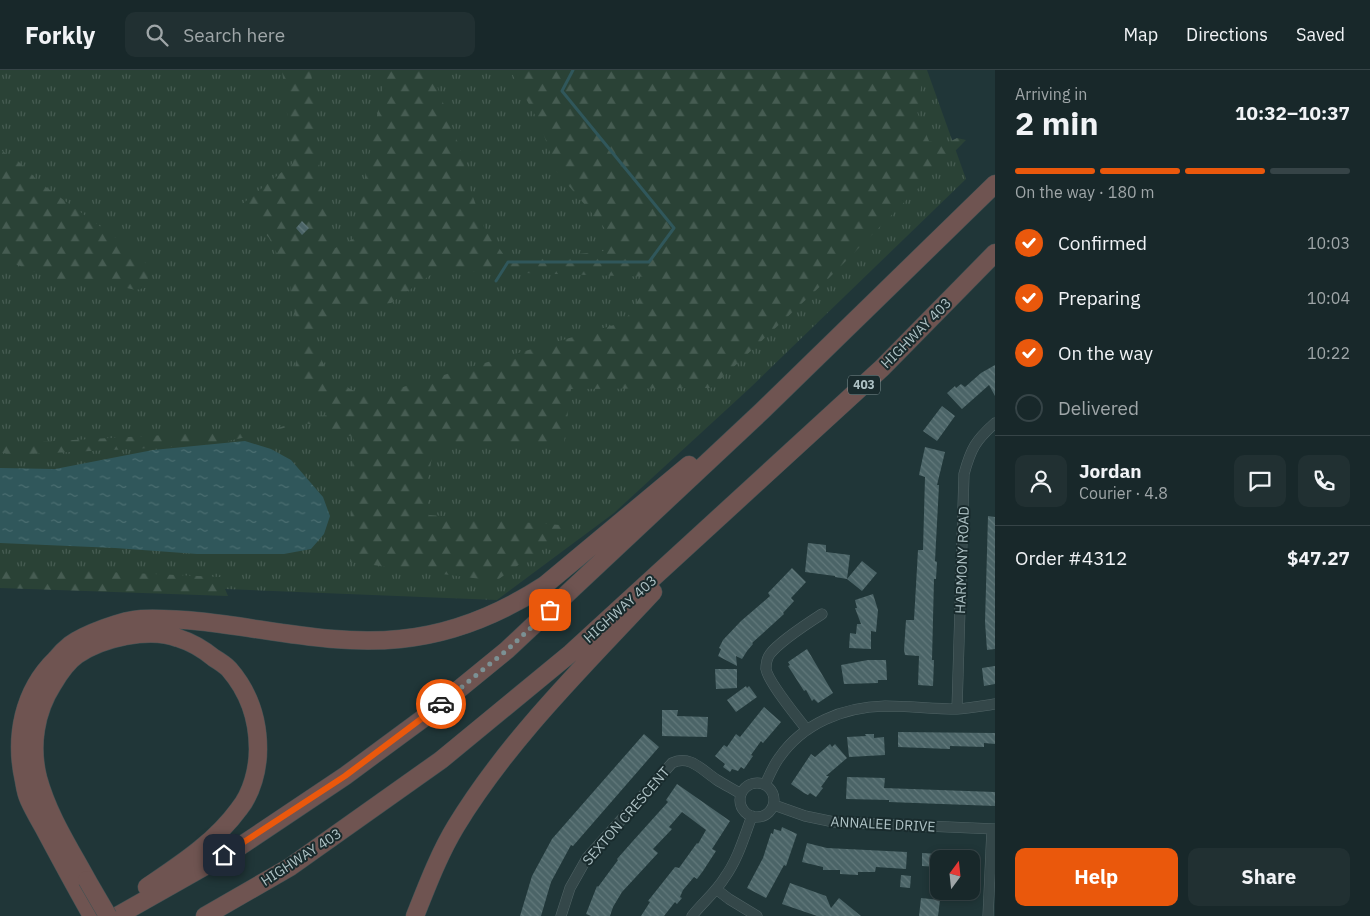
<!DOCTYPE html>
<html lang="en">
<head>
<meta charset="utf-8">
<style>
  body { margin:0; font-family:"IBM Plex Sans",sans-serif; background:#213032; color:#f1f3f6; height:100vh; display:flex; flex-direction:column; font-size:19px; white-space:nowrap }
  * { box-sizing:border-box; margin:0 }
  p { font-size:16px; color:#9fa6a8 }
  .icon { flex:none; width:28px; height:28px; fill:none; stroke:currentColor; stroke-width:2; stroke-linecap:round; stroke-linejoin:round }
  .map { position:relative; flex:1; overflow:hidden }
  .sheet { display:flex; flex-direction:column; background:#18282a; width:375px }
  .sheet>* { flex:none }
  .needle { width:32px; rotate:15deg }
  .buttons { position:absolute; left:930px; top:780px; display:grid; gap:10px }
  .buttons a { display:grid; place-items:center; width:50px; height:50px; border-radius:10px; background:#18282a; box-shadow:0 2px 8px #0003,0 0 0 1px #364447; font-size:25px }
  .pin { position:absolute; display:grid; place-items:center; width:42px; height:42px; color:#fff; margin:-21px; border-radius:10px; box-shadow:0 2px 8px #0006 }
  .courier { position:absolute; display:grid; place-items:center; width:50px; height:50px; margin:-25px; border:4px solid #ea580c; border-radius:50%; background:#fff; color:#222; box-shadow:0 1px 6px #0007 }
  .head em { font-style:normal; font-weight:700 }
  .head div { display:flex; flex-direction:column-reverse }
  .head { display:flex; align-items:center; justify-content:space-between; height:85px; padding:0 20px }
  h1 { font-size:32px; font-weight:700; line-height:38px }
  .bar { display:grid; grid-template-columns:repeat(4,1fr); gap:8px 5px; align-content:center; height:60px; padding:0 20px }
  .bar i { height:6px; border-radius:4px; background:#364447 }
  .bar .current { background:#ea580c }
  .bar p { grid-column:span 4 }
  .line { display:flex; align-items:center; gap:12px; padding:0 20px; border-top:1px solid #364447 }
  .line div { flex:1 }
  .round { display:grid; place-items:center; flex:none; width:52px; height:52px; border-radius:10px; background:#213032 }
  ol { padding:0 20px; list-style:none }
  li { display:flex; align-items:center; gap:15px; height:55px }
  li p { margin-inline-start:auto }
  li .icon { padding:5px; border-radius:50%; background:#ea580c; color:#fff; stroke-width:4 }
  li:last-child { color:#9fa6a8 }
  li i { width:28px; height:28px; border:2px solid #364447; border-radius:50% }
  .primary-button { display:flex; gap:10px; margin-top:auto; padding:10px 20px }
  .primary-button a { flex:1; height:58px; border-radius:10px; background:#ea580c; color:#fff; font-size:20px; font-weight:700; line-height:58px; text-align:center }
  .primary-button a+a { background:#213032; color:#f1f3f6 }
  header { display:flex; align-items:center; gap:30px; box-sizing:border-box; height:70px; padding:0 25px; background:#18282a; border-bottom:1px solid #364447 }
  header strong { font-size:24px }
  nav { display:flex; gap:28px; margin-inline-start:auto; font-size:18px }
  .search { width:350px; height:45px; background:#213032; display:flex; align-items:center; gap:12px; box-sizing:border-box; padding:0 18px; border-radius:10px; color:#9fa6a8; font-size:19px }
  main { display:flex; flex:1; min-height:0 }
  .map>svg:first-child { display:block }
</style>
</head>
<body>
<header>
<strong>Forkly</strong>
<div class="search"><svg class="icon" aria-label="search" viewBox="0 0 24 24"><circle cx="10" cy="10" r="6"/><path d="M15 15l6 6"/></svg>Search here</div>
<nav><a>Map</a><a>Directions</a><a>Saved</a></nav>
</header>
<main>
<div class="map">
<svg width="995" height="846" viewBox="0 0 995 846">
  <defs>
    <pattern id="grass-tufts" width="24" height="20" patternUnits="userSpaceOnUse" patternTransform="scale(1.25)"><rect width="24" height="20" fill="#2a4236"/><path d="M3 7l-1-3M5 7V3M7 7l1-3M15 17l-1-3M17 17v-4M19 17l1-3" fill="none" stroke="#465c52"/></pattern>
    <pattern id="forest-firs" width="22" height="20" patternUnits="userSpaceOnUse" patternTransform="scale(1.25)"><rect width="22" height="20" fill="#2a4236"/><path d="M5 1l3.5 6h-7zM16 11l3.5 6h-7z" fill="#465c52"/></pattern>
    <pattern id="water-ripples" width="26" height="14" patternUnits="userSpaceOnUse" patternTransform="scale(1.25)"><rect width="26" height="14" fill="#30575b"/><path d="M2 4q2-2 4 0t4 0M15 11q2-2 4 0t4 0" fill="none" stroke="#4b6e71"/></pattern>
    <pattern id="building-back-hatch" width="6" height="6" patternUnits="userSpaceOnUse" patternTransform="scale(1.25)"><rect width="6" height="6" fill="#4b6467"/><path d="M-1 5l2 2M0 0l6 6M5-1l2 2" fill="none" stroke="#62797b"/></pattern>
  </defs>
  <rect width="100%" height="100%" fill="#203638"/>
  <path fill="url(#grass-tufts)" d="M0,0H927L966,109L751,317L614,443L497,530L0,510Z"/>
  <path fill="url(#forest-firs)" fill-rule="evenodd" d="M282,0H311L321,116L335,178L353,169L386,0H431L462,84L469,116L484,157L509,192L604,181L608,162L557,102L540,54L510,0H924L917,42L929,71L945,74L957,68L966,70L827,210L711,318L571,319L564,373L435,372L426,418L429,445L573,456L496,511L350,492L353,367L302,352L274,361L209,375L11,385L0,382V374L275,359L314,346L335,345L301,318L294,307L299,268L289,207L269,168L241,135L293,93ZM436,201H463L653,207L624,252L386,322L360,324L331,309L312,271L316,252L347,239L391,233Z
    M0,80L16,89L39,112L138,184L148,196V217L136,220L89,210L54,209L2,189L0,177Z
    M0,497L220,507L228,526L0,518Z"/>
  <path fill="url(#water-ripples)" d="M245,371L271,379L291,390L323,427L330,446L324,464L311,479L284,484H197L115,478L0,473V398L55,399L153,380Z"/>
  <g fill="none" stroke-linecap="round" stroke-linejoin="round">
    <path stroke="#30575b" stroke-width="3" d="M496,211L508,192H649L674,158L562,21L573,0"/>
  </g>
  <path fill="url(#building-back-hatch)" d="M302,151L309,158L302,165L296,158Z
    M995,295V326L989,315L962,339L947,323L955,316L956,318L961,314L965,317L981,303Z
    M942,336L955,346L937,371L923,361Z
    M925,377L945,382L937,415H939L935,491L937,492L936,509H934L932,590H934L933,616L918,615L919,586L905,585L904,580L906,550H914L918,480H923L925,407L919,405Z
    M988,446L995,447V579L987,580L985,552Z
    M808,473L826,475V482L850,485L847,509L835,507V506L805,502Z
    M862,491L877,503L862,521L847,509Z
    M792,498L806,512L791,528L794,531L783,543L784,544L752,573L753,574L747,581L742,589L736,586L737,596L718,586L721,579L719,578L723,570L741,551L770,526L768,523Z
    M873,524L878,540L876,562L871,561V579L849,578L850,563L856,564L857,554H861L855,538H857L855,530Z
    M807,579L833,623L818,633L814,629L812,631L806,620L804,621L788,596L790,595L788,592Z
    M868,590H886L887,610H878V613L844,614L841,595Z
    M995,596V614L984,616L982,598Z
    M715,599H737V618L716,619Z
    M746,616L747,618L749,616L757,627L736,642L727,630Z
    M764,637L781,652L763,673L761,671L751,685L753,686L744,699L741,697L738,701L732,699L730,702L723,697L725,694L715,686L724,675L727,677L736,664L740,667Z
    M662,640H678L677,646L708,647L707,667L662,666Z
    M898,662L995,663V674L984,673V677L950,676V679L898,677Z
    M644,664L659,677L573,776L571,775L551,812L541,846H520L532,806L552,769Z
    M865,664H874V668L884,667L885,685L849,687L847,667L866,666Z
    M830,674L832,677L835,674L847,688L826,706H829L821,717L823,718L816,727L810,723L808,725L804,723L791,714L811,684L815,687Z
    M847,707L885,708L884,718L995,722V736L889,732V730L846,729Z
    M677,714L730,751L712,779L716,781L703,801L697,809L694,807L683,820L680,827L682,828L677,834L675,832L664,846H641L650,832L648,831L675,797L679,798L697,773L698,774L706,760L682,742L669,757L672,759L653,779L658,783L622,822L613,837L610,846H591L586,844L597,816L598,817L618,790L617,789L632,772L668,732L666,730Z
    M782,757L797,764L786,796L784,795L766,828L747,818L763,788L771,763L773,764L774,759L781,761Z
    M807,773L827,778L907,782L906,799L876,797L875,802H858V805L840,804V800H823V797L802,792Z
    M922,783L939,784V797L922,796Z
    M901,805L911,806L910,818L900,817Z
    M790,813L826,826L831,838L839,828L861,846H817L782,834Z
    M921,828L940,830L938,846H919Z"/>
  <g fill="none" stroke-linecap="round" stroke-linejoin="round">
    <g stroke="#516466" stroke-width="11">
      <path id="minor" d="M957,639L964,404C971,378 976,370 995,353
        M807,660C798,648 768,612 766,599C766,594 767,588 770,584C779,572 808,553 822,544
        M740 730a17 17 0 1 1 34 0a17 17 0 1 1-34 0Z
        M765,715C769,706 773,696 779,688C803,653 844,637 885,636C909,636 933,639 957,639C970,638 982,636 995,634
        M774,735L805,746L834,752L995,759
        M716,819L729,829L757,846
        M561,846L570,818L587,788L672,693C690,684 703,701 717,710C725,715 733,719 741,724
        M692,846C702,833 716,822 725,807C738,789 744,767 752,746
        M988,846L992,759"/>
    </g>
    <g stroke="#3e5153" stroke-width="19">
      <path id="motorway" d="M87,810C69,777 48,745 38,708C30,676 35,642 53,614C59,604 67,592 77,585C102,568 149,557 178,568C191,572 203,579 214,588C219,591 225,595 229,599C249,622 258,650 258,679C258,699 252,723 239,739C215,772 181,794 147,817
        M92,846C76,818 61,790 46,762C40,751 34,741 29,730C26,724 25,717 24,711C14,667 23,621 56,589C60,584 65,579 70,575C85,564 123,550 141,549C228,546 313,578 400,569C452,564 502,543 545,515L689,395
        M117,846L239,777L345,706L425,647L507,580L762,341L995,114
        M205,846L290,797L441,690L571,583L882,298L995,183
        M415,846C427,816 439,784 456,756C509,669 583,597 653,522"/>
    </g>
    <use href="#minor" stroke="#344749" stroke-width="10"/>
    <use href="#motorway" stroke="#6f5451" stroke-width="18"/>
    <g stroke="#3e5153" stroke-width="19" stroke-linecap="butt">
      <path id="motorway-bridge" d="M87,810L108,846"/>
    </g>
    <use href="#motorway-bridge" stroke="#6f5451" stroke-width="18"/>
  </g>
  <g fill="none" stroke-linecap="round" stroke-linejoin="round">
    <path stroke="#7c9194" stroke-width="5" stroke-dasharray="0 9" d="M441,634L507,580L550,540"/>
    <path stroke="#ea580c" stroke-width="6" d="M224,785L345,706L441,634"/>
  </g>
  <g text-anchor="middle" stroke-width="4" stroke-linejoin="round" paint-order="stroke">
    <rect fill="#192b2d" stroke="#819597" stroke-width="1" x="848" y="305.5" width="32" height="19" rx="4"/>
    <g font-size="12" font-weight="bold" fill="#aec2c5">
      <text x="864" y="319">403</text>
    </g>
    <g font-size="14" fill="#aec2c5" stroke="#192b2d">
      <text transform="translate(916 263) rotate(-45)" y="5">HIGHWAY 403</text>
      <text transform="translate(962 490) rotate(-88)" y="5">HARMONY ROAD</text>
      <text transform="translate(620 539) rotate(-42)" y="5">HIGHWAY 403</text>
      <text transform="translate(626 746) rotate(-49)" y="5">SEXTON CRESCENT</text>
      <text transform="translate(883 754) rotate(3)" y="5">ANNALEE DRIVE</text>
      <text transform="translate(301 787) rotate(-33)" y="5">HIGHWAY 403</text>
    </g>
  </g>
</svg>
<div class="buttons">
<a><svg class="needle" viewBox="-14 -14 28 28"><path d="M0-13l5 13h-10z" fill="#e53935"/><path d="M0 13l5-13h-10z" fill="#9fa6a8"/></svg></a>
</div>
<div class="pin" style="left:550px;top:540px;background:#ea580c"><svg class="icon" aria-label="bag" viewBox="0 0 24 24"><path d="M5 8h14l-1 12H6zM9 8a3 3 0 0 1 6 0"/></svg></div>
<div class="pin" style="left:224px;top:785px;background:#1f2937"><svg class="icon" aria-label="home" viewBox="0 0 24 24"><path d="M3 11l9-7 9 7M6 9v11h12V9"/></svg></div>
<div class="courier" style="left:441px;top:634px"><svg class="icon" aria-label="car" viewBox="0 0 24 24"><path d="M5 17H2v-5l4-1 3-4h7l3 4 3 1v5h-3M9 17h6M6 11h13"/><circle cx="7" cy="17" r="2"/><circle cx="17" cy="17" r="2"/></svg></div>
</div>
<section class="sheet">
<div class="head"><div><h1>2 min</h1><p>Arriving in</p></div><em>10:32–10:37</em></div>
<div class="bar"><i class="current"></i><i class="current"></i><i class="current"></i><i></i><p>On the way · 180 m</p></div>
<ol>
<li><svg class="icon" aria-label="check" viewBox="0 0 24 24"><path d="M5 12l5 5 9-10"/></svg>Confirmed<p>10:03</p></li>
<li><svg class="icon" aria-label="check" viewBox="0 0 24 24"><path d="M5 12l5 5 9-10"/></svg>Preparing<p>10:04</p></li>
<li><svg class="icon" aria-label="check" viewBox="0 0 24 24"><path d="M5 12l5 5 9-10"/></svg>On the way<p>10:22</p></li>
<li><i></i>Delivered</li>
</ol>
<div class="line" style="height:90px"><a class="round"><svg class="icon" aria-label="person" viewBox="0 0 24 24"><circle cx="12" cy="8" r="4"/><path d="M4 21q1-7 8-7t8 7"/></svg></a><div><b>Jordan</b><p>Courier · 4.8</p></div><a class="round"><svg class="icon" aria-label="chat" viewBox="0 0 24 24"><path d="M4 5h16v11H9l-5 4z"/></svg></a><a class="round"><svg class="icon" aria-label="phone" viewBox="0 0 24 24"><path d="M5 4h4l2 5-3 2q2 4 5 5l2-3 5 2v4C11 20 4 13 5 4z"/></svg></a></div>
<div class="line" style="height:65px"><div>Order #4312</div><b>$47.27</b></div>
<div class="primary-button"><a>Help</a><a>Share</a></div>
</section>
</main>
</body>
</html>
